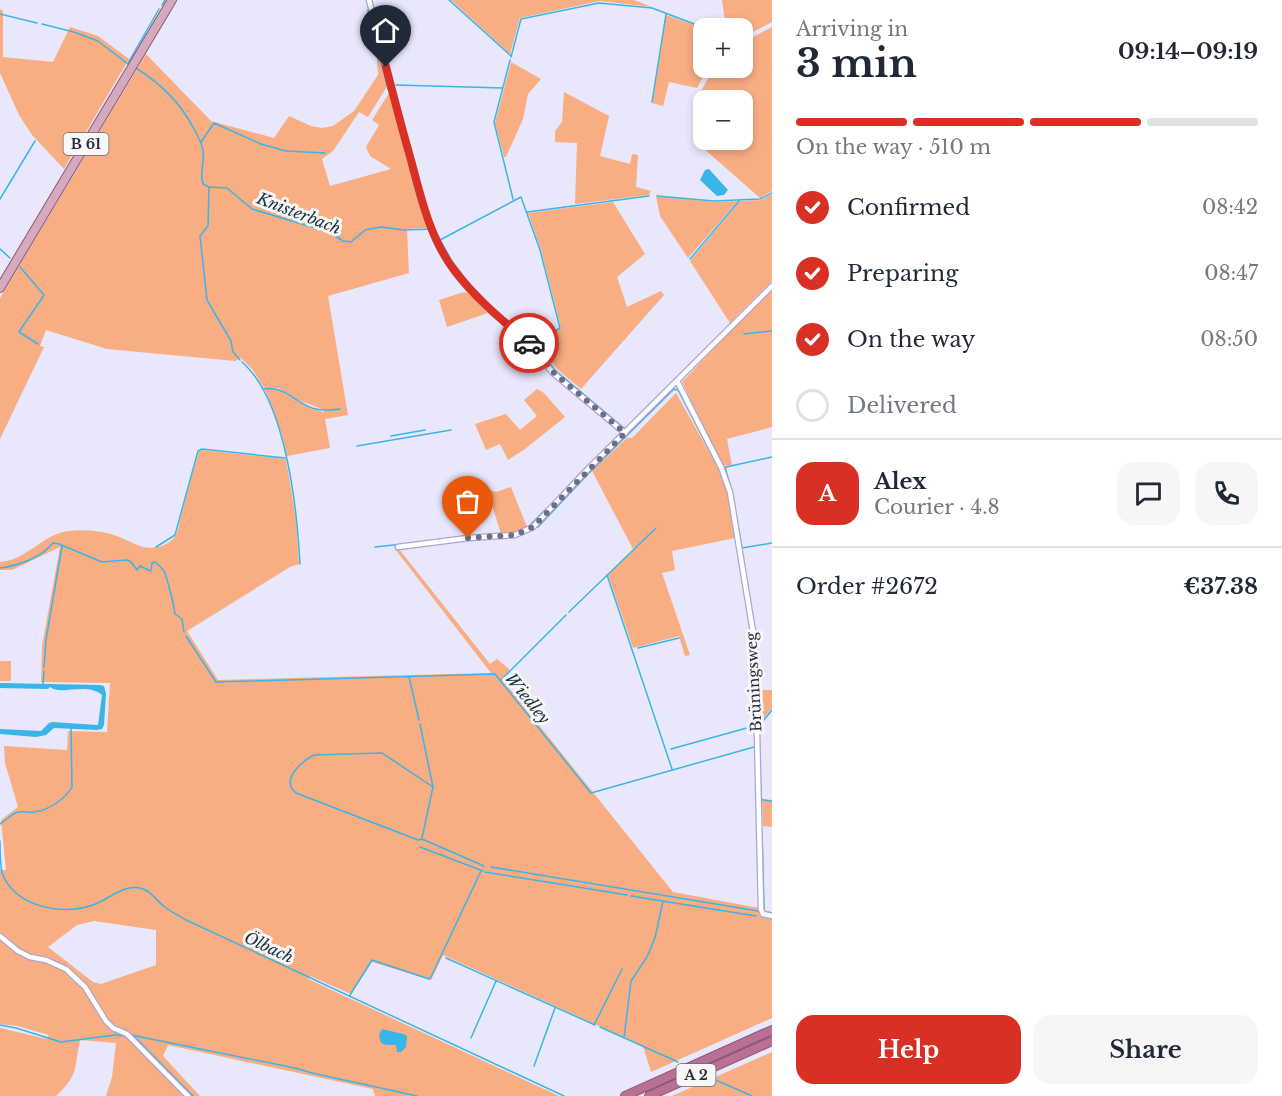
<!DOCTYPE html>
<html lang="en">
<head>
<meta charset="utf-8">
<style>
  body { margin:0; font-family:"Libre Baskerville",serif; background:#f6f6f7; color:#1f2937; height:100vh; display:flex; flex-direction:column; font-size:22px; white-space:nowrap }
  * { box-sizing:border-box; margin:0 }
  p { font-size:20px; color:#747a83 }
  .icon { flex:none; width:33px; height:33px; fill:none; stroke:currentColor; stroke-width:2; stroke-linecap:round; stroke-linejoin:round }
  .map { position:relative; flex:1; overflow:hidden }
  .panel { display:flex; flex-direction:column; background:#fff; width:510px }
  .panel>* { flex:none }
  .fabs { position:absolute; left:693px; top:18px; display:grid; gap:12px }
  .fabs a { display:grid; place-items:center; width:60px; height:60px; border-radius:12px; background:#fff; box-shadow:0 3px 9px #0003; font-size:30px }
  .pin { position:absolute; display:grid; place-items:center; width:51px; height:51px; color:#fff; margin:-62px -26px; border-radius:50% 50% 50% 0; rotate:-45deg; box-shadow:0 0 6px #0007 }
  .pin .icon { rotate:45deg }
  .courier { position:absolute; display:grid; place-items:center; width:60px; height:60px; margin:-30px; border:4px solid #d93025; border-radius:50%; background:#fff; color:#222; box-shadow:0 2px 8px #0007 }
  .headline em { font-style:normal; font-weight:700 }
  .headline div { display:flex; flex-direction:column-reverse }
  .headline { display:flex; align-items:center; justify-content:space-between; height:102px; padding:0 24px }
  h1 { font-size:39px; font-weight:700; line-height:45px }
  .bar { display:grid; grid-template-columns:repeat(4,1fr); gap:9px 6px; align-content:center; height:72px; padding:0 24px }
  .bar i { height:8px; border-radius:4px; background:#e0e1e3 }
  .bar .active { background:#d93025 }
  .bar p { grid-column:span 4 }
  .line { display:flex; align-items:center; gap:15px; padding:0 24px; border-top:2px solid #e0e1e3 }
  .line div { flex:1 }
  .round { display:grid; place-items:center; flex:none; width:63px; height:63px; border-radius:18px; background:#f6f6f7 }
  ol { padding:0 24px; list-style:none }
  li { display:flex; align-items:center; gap:18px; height:66px }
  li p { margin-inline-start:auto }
  li .icon { padding:6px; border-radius:50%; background:#d93025; color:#fff; stroke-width:4 }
  li:last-child { color:#747a83 }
  li i { width:33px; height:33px; border:3px solid #e0e1e3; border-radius:50% }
  .cta { display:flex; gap:12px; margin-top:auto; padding:12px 24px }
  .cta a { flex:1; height:69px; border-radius:18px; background:#d93025; color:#fff; font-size:24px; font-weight:700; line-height:69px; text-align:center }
  .cta a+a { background:#f6f6f7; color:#1f2937 }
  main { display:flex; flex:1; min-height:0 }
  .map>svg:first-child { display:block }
</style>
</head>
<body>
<main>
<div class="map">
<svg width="772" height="1096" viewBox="0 0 772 1096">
  <rect width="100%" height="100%" fill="#e9e7fb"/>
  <path fill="#f8ad83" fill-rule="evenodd" d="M451,0H634L652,7L600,1L520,18L510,54Z
    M722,0H772V22L743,37L742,28H726Z
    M0,9L3,11V57L53,62L70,27L98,36L129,59L64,169L32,135L19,115L0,73Z
    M666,15L704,28L701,46L703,48L704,68H708L697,88L669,82L663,106L652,103Z
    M772,27V191L760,198L702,147L705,140H742V100H704L703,109L693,105L714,68H742L743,42Z
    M380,45L389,83L368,117L359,112L333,151L322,159L330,186L391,169L370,156L366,147L379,125L372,120L391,90L404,148L429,228L407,229L409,273L328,296L348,415L325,419L330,448L287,456L282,435L265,389H279L310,408L324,412V410L301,401L279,388H264L253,370L241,358L235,361L107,349L46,330L40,346L44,347L0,439V298L146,54L211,121L274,138L289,116L311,126L322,128L333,126L354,111L378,75L376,46Z
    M511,62L541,79L528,94L523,119L506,157H504L495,123Z
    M564,92L609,116L600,156L630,164L632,154L638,155L636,187L651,191L649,195L575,204L577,143L555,142V131L562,122Z
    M772,194V281L730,323L690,261L740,201L761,200Z
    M656,196L714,202L738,201L688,258L660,216Z
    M613,202L645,254L617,277L627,307L661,291L664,295L581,389L557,369L536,343L561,328L541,250L528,213Z
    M772,288V427L727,439L732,466L722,465L682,382Z
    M464,292L468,293L488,313L447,327L439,300Z
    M537,389L544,393L565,417L525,449L508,460L500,444L486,450L475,424L506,414L520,430L537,416L524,400Z
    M676,393L717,466L720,468L728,492L735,538L672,551L675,570L662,573L690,655L685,656L679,636L633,648L608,575L657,527L633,549L592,471L627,438H632Z
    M202,450L286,459L296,519L299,564L290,567L187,631L218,680L491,673L395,549H399L490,664L497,659L510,670L502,679L673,892L759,908L760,916L772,918V1018L651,1072L643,1046L443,955L431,980L372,962L351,994L310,976L308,979L559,1096H375L373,1089L168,1045L163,1056L200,1096H106L112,1077L116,1043L80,1040C74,1068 79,1075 56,1096H0V1028L47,1039L49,1035L17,1026L0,1024V870H6L1,820L18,807L5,763L4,746L67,750L68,731L107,732L110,683L41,682L42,646L60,547L12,570H0V562C27,560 43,534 69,531C94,528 114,533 135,544C148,551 168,548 176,535C179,529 180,519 182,513C187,492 193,472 199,451ZM94,921L156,930V965L101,984L93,982L48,947L77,925Z
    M511,487L527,527L516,532L501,534L487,489L496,492Z
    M0,661H11V681H0Z
    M759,690H772V708L759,724Z
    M762,799L772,800V827L763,826Z
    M772,1052V1096H672Z"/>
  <path fill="#39b5e7" d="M709,169L728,190L724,195L717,196L700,180L705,170Z
    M0,683L100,685L104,686L106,694L104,725L102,729L97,730L54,728L46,735L36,737L0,734V729L41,731L49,723L52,722L98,725L102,695C87,682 60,696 50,687L48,689L0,688Z
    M382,1029L403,1034L407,1036L406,1047L401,1052H397L396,1045H386L381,1043L379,1035Z"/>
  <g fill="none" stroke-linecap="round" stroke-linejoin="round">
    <path stroke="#39b5e7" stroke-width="1.5" d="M449,0L511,56
      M162,5L165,0
      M368,10L388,89
      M0,14L37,23
      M42,24L74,32L98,41L128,64
      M511,57L521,19L599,3L652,8L705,28
      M510,60L494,122L513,199
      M128,63L159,9
      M136,68C161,84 180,102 194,129C198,136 202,143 203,151C205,162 199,174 203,184L209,187L227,188L252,209L329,232L343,241L351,242L365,230L381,227L404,230L434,229L453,263
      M396,85L502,88
      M390,93L415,185
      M652,102L666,14
      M201,142L214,123L261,144L286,151L325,153
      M209,188L208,226L200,236L207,300L231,341L233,352L240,360
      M657,196L714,201L760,199L772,193
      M0,199L35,141
      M527,212L649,196
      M440,240L521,197L540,250L560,328L535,343
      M0,249L10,258
      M690,259L739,201
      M20,267L44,295L19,332L38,344
      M465,279L494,310L534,343L555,370L625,429
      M744,334L772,331
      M242,362C286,400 297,508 300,564
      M264,389C286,386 293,401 312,408C322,411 330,410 340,409
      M391,436L425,430
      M357,446L451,430
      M725,467L732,492L742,548L772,543
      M726,467L772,457
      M531,524L546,509
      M538,527L588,474L674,389L678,390L717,465
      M156,547L175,535L198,451L202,449L285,458
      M375,547L431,541
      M0,568C18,566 42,557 53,543L59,544L102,562L127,560L131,562L137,570L140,566L151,571L152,563L155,562C158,565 163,568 165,573C169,586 173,600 175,614L182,619L184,632
      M607,575L672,769
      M569,612L656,528
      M186,636L216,682L495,674L591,793L754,747
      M638,648L679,638
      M44,667L46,640L62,546
      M409,677L419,720
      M501,680L566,615
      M43,685L44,671
      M420,724L433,787L422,838
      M759,726L772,710
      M759,730L761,798L763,800L772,801
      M671,749L754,726
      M433,787L382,753L314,755C301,762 280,780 296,793L418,840L422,839L484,866
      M0,824C5,821 10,816 15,813C22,810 27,813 34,812C48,811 66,798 72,787L71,727
      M762,832L764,909
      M0,841C0,851 0,863 2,873C15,907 62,916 93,905C108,900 123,884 140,888C151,890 156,901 165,907C171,912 178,915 184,919L564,1096
      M420,847L483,871
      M491,867L758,911
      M485,872L627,895
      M631,896L756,916
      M764,911L772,913
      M446,958L595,1025
      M350,995L372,960L429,979L431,977L481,871
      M0,1025L16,1028L61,1042L115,1035L126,1036
      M594,1025L622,969
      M600,1027L678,1062
      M131,1035L295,1068L312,1073L417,1096
      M133,1035L193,1096
      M471,1038L496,981
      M624,1038L631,981L647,957L655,938L663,901
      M534,1066L555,1008
      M711,1078L752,1096"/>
    <g stroke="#aba5d3" stroke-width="7">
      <path id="minor" d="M369,0L422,204L432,231L444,255L470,289L492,312L529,343L553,373L625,433
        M677,381L721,467L730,492L755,644L761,909L763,914L772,916
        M398,547L468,538L515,535L533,527L586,471L772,286
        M0,936L18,951L30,957L46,960L66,969L85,987L106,1021L113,1028L127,1034L188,1096"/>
    </g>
    <g stroke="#895876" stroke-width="10">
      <path id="primary" d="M0,288L172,0"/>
    </g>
    <g stroke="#895876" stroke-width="10">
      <path id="motorway" d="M625,1096L772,1030
        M649,1096L772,1041"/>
    </g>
    <use href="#minor" stroke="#fff" stroke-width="4.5"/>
    <use href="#primary" stroke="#d6a9bf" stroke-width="8"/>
    <use href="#motorway" stroke="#ba7094" stroke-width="8"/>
  </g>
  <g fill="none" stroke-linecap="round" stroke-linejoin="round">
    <path stroke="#6f6d80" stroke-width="6" stroke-dasharray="0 10.8" d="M468,538L515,535L533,527L625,433L553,372L529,343"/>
    <path stroke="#d93025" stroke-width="8" d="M386,67C394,98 402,129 411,160C421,198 430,238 454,270C475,298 502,320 529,343"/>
  </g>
  <g text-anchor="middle" stroke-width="6" stroke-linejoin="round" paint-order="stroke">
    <g fill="#f7f7f7" stroke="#6a6876" stroke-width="1.5">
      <rect x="63.5" y="133" width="45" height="22" rx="4.5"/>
      <rect x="676.5" y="1064" width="39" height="22" rx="4.5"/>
    </g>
    <g font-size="14" font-weight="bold" fill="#2e2b3e">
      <text x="86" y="149">B 61</text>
      <text x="696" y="1080">A 2</text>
    </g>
    <g font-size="15" fill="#2e2b3e" stroke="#f7f7f7">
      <text transform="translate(754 682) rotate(-93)" y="5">Brüningsweg</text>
    </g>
    <g font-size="16" font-style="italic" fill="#17313d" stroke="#f7f7f7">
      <text transform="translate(299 213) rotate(21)" y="6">Knisterbach</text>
      <text transform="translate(528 698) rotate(51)" y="6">Wiedley</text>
      <text transform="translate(269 947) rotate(25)" y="6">Ölbach</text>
    </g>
  </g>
</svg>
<div class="fabs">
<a>+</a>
<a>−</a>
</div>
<div class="pin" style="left:468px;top:538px;background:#ea580c"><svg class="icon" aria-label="bag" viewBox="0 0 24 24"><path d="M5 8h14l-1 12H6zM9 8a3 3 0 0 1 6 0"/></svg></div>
<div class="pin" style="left:386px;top:67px;background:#1f2937"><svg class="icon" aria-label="home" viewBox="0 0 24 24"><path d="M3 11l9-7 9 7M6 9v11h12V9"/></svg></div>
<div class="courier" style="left:529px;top:343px"><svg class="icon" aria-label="car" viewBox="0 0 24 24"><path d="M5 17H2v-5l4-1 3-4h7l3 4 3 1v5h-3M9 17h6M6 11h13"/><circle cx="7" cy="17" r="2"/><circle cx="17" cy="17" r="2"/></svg></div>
</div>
<section class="panel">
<div class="headline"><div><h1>3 min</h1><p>Arriving in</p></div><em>09:14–09:19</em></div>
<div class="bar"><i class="active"></i><i class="active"></i><i class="active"></i><i></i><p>On the way · 510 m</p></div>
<ol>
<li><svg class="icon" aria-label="check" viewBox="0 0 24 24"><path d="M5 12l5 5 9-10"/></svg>Confirmed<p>08:42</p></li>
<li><svg class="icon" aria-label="check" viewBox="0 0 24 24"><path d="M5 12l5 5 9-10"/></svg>Preparing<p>08:47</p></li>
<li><svg class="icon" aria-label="check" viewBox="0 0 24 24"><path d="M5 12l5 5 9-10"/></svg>On the way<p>08:50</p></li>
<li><i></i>Delivered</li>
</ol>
<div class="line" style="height:108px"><b class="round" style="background:#d93025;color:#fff">A</b><div><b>Alex</b><p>Courier · 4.8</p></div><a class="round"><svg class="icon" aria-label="chat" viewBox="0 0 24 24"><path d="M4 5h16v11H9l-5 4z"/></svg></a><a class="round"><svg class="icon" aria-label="phone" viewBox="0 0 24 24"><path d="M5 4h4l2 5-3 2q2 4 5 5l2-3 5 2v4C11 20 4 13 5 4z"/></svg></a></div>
<div class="line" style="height:78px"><div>Order #2672</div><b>€37.38</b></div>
<div class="cta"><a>Help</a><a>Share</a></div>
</section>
</main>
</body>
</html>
